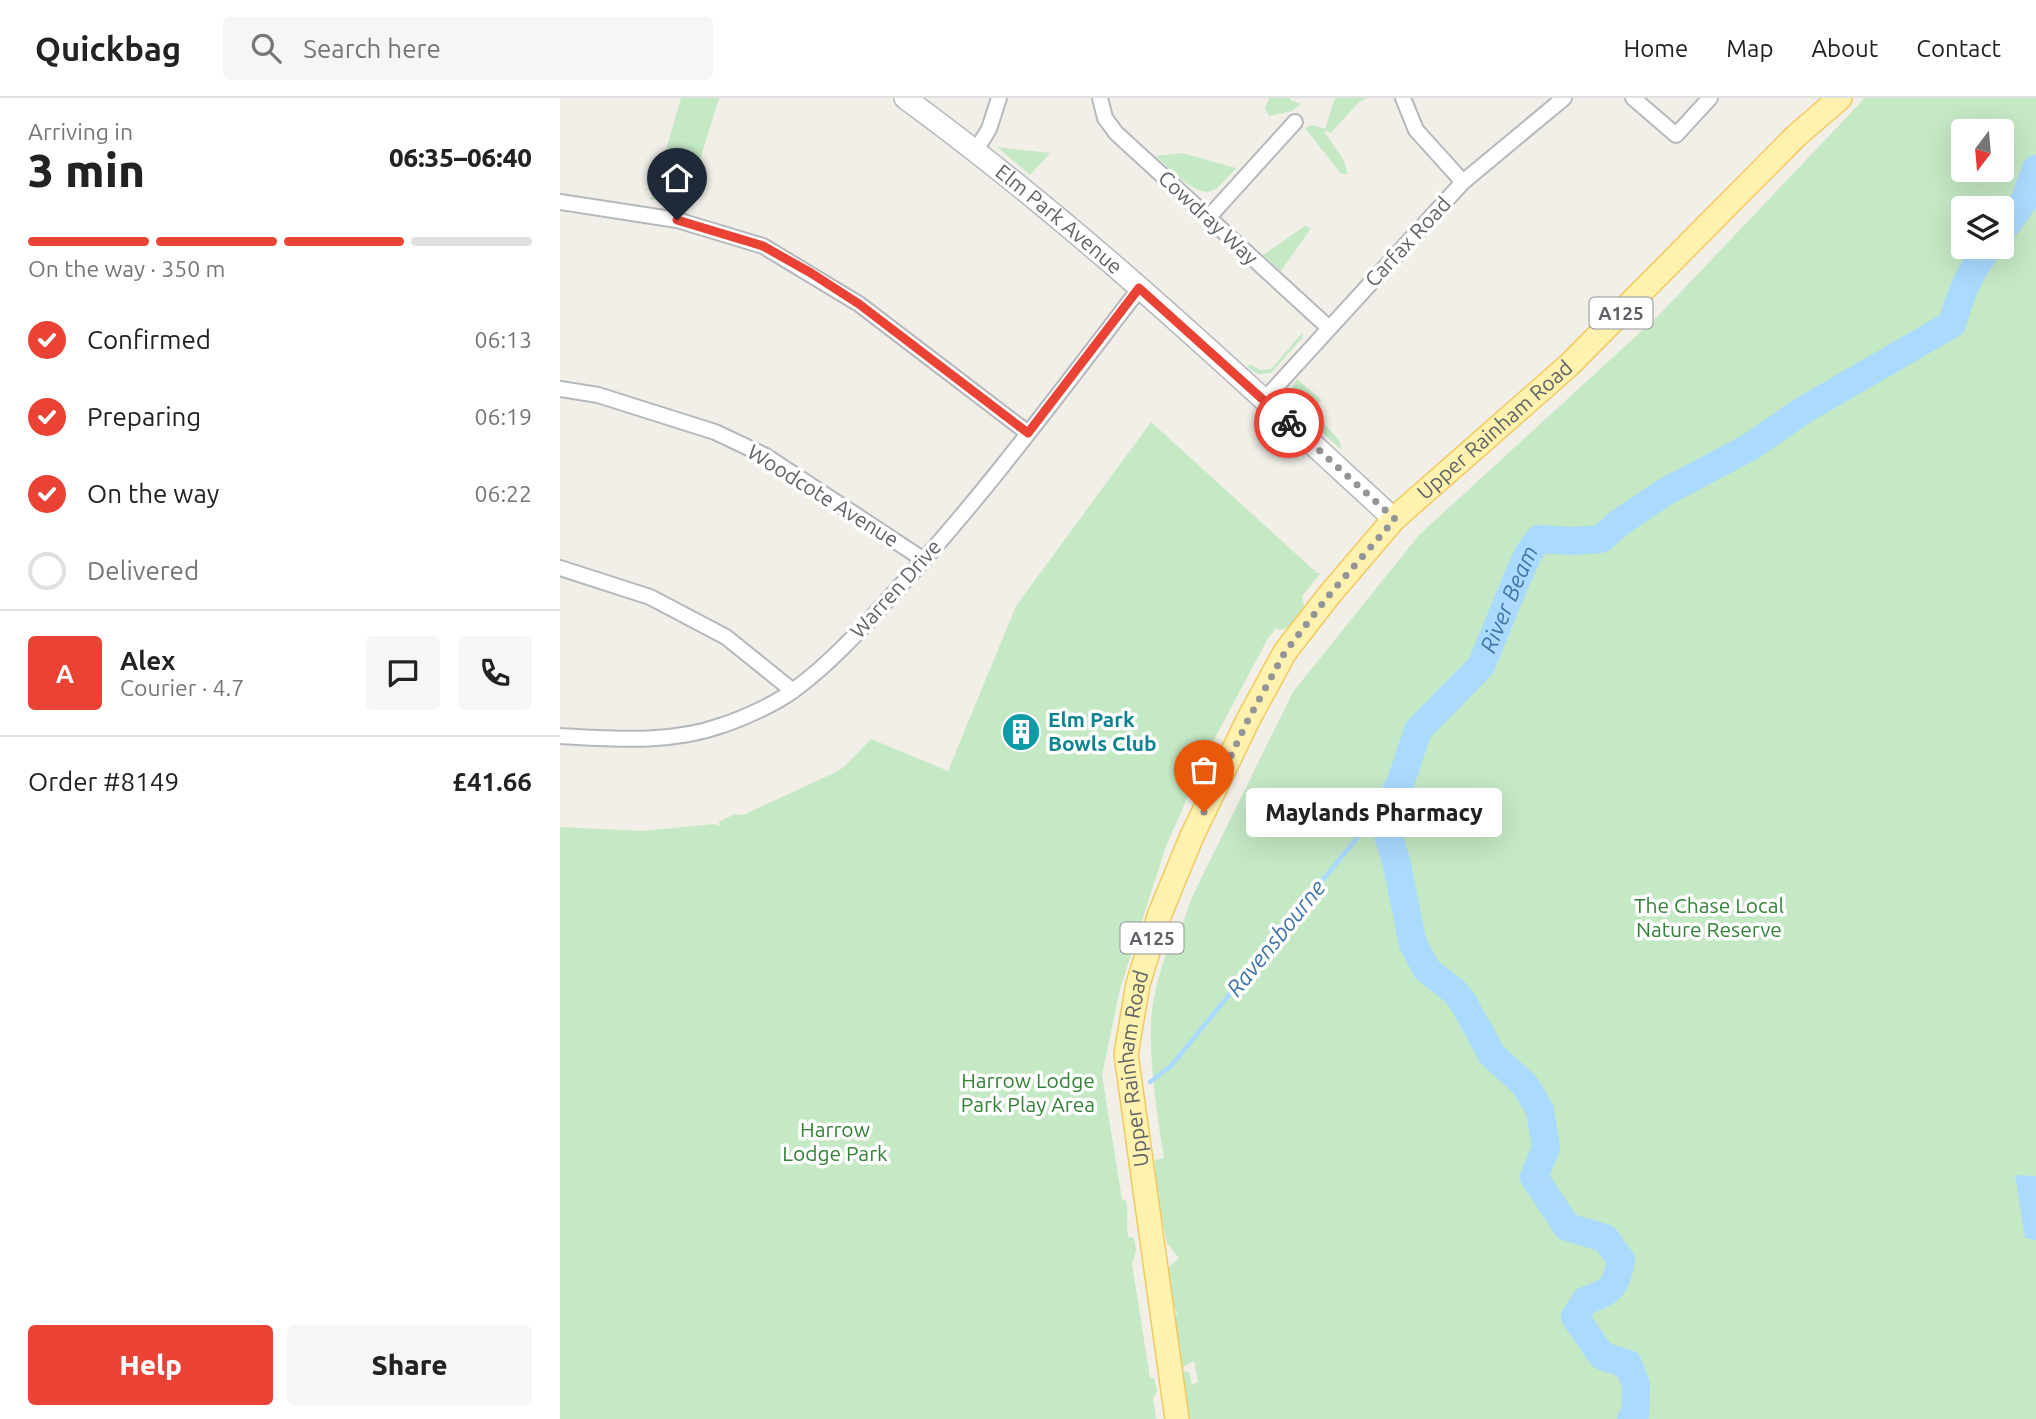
<!DOCTYPE html>
<html lang="en">
<head>
<meta charset="utf-8">
<style>
  body { margin:0; font-family:Ubuntu,sans-serif; background:#f6f6f6; color:#222; height:100vh; display:flex; flex-direction:column; font-size:26px; white-space:nowrap }
  * { box-sizing:border-box; margin:0 }
  p { font-size:23px; color:#767676 }
  .icon { flex:none; width:38px; height:38px; fill:none; stroke:currentColor; stroke-width:2; stroke-linecap:round; stroke-linejoin:round }
  .map { position:relative; flex:1; overflow:hidden }
  .details { display:flex; flex-direction:column; background:#fff; width:560px }
  .details>* { flex:none }
  .needle { width:46px; rotate:196deg }
  .buttons { position:absolute; left:1391px; top:21px; display:grid; gap:14px }
  .buttons a { display:grid; place-items:center; width:63px; height:63px; border-radius:7px; background:#fff; box-shadow:0 7px 28px #0002; font-size:35px }
  .pin { position:absolute; display:grid; place-items:center; width:60px; height:60px; color:#fff; margin:-72px -30px; border-radius:50% 50% 50% 0; rotate:-45deg; box-shadow:0 0 7px #0007 }
  .pin .icon { rotate:45deg }
  .courier { position:absolute; display:grid; place-items:center; width:70px; height:70px; margin:-35px; border:5px solid #ea4335; border-radius:50%; background:#fff; color:#222; box-shadow:0 2px 9px #0007 }
  .bubble { position:absolute; height:49px; border-radius:7px; background:#fff; box-shadow:0 7px 28px #0002; font-size:23px; font-weight:800; line-height:49px; text-align:center }
  .summary em { font-style:normal; font-weight:800 }
  .summary div { display:flex; flex-direction:column-reverse }
  .summary { display:flex; align-items:center; justify-content:space-between; height:119px; padding:0 28px }
  h1 { font-size:46px; font-weight:800; line-height:52px }
  .bar { display:grid; grid-template-columns:repeat(4,1fr); gap:10px 7px; align-content:center; height:84px; padding:0 28px }
  .bar i { height:9px; border-radius:5px; background:#e0e0e0 }
  .bar .on { background:#ea4335 }
  .bar p { grid-column:span 4 }
  .line { display:flex; align-items:center; gap:18px; padding:0 28px; border-top:2px solid #e0e0e0 }
  .line div { flex:1 }
  .round { display:grid; place-items:center; flex:none; width:74px; height:74px; border-radius:7px; background:#f6f6f6 }
  ol { padding:0 28px; list-style:none }
  li { display:flex; align-items:center; gap:21px; height:77px }
  li p { margin-inline-start:auto }
  li .icon { padding:7px; border-radius:50%; background:#ea4335; color:#fff; stroke-width:4 }
  li:last-child { color:#767676 }
  li i { width:38px; height:38px; border:4px solid #e0e0e0; border-radius:50% }
  .primary-button { display:flex; gap:14px; margin-top:auto; padding:14px 28px }
  .primary-button a { flex:1; height:80px; border-radius:7px; background:#ea4335; color:#fff; font-size:28px; font-weight:800; line-height:80px; text-align:center }
  .primary-button a+a { background:#f6f6f6; color:#222 }
  header { display:flex; align-items:center; gap:42px; box-sizing:border-box; height:98px; padding:0 35px; background:#fff; border-bottom:2px solid #e0e0e0 }
  header strong { font-size:33px }
  nav { display:flex; gap:38px; margin-inline-start:auto; font-size:24px }
  .search { width:490px; height:63px; background:#f6f6f6; display:flex; align-items:center; gap:18px; box-sizing:border-box; padding:0 24px; border-radius:7px; color:#767676; font-size:26px }
  main { display:flex; flex:1; min-height:0 }
  .map>svg:first-child { display:block }
</style>
</head>
<body>
<header>
<strong>Quickbag</strong>
<div class="search"><svg class="icon" aria-label="search" viewBox="0 0 24 24"><circle cx="10" cy="10" r="6"/><path d="M15 15l6 6"/></svg>Search here</div>
<nav><a>Home</a><a>Map</a><a>About</a><a>Contact</a></nav>
</header>
<main>
<section class="details">
<div class="summary"><div><h1>3 min</h1><p>Arriving in</p></div><em>06:35–06:40</em></div>
<div class="bar"><i class="on"></i><i class="on"></i><i class="on"></i><i></i><p>On the way · 350 m</p></div>
<ol>
<li><svg class="icon" aria-label="check" viewBox="0 0 24 24"><path d="M5 12l5 5 9-10"/></svg>Confirmed<p>06:13</p></li>
<li><svg class="icon" aria-label="check" viewBox="0 0 24 24"><path d="M5 12l5 5 9-10"/></svg>Preparing<p>06:19</p></li>
<li><svg class="icon" aria-label="check" viewBox="0 0 24 24"><path d="M5 12l5 5 9-10"/></svg>On the way<p>06:22</p></li>
<li><i></i>Delivered</li>
</ol>
<div class="line" style="height:126px"><b class="round" style="background:#ea4335;color:#fff">A</b><div><b>Alex</b><p>Courier · 4.7</p></div><a class="round"><svg class="icon" aria-label="chat" viewBox="0 0 24 24"><path d="M4 5h16v11H9l-5 4z"/></svg></a><a class="round"><svg class="icon" aria-label="phone" viewBox="0 0 24 24"><path d="M5 4h4l2 5-3 2q2 4 5 5l2-3 5 2v4C11 20 4 13 5 4z"/></svg></a></div>
<div class="line" style="height:91px"><div>Order #8149</div><b>£41.66</b></div>
<div class="primary-button"><a>Help</a><a>Share</a></div>
</section>
<div class="map">
<svg width="1476" height="1321" viewBox="0 0 1476 1321">
  <rect width="100%" height="100%" fill="#f1efe8"/>
  <path fill="#c5e8c5" fill-rule="evenodd" d="M121,0H159L126,107L89,101L93,97Z
    M709,0H730V2L741,6L732,13L709,18L705,11Z
    M775,0H807L799,4L771,35L765,32V35L783,61L788,76H781L745,30L752,27L765,31Z
    M1305,0H1476V1321H625L622,1273L629,1274L632,1287L638,1284L634,1263L618,1272L613,1227L617,1215L611,1206L605,1172L619,1160L607,1145L596,1089L595,1062L604,1060C597,1016 590,971 591,926C592,893 605,858 616,827L623,825L632,799L733,594L859,437L1098,218ZM1404,33H1442V72H1404ZM1404,110H1442V149H1404Z
    M437,49L490,55L470,77Z
    M622,55L676,70C669,77 660,90 651,93C635,99 607,68 596,58Z
    M745,128L751,130L721,173L703,157Z
    M743,234L742,240L711,275L698,276L687,269L690,266L700,272L711,271Z
    M737,281L761,302L752,313L779,342L782,352L735,311L729,296Z
    M591,324L757,475H761L742,498L744,507L732,529L719,532L716,530L707,542L649,651L606,748L560,891L542,977L562,1102H566C569,1115 566,1126 568,1139L574,1140L576,1153L572,1166L590,1280H594L597,1293L593,1300L596,1321H0V729L83,733L154,726L158,728L160,727L159,724L175,716L183,717L274,675L284,669L311,641L388,673L456,508Z"/>
  <path fill="#aadaff" d="M1455,1077L1476,1078V1142L1465,1140Z"/>
  <g fill="none" stroke-linecap="round" stroke-linejoin="round">
    <path stroke="#aadaff" stroke-width="4.5" d="M590,984L611,968L837,691"/>
    <g stroke="#aadaff" stroke-width="28">
      <path d="M1442,133L1465,101L1476,71"/>
      <path id="s1" d="M1071,1321L1075,1317L1076,1287L1068,1266L1042,1258L1015,1219L1026,1202C1052,1195 1056,1187 1061,1162L1045,1140L1007,1129L974,1079L986,1050L980,1012L965,987L932,957L903,904L894,893L867,872L853,846L836,763L823,721L841,683L858,632L921,568L956,483L968,456L979,441L1013,443L1041,441L1059,425L1105,394L1190,349L1242,313L1392,226C1400,197 1410,173 1429,149"/>
    </g>
    <g stroke="#b5b8bc" stroke-width="18">
      <path id="street" d="M540,0L545,20L556,35L769,230
        M843,0L856,32L903,84
        M1073,0L1116,37L1150,0
        M416,52L429,31L439,0
        M0,104L117,122L203,148L299,206L468,335
        M648,120L735,24
        M0,291L38,297L155,334L206,358L364,462
        M704,302L903,84L1004,0
        M0,470L90,499L166,539L233,593
        M0,638C55,641 110,646 163,627C184,620 217,605 234,592C271,565 303,529 333,496C422,400 500,294 580,190"/>
    </g>
    <g stroke="#b6babf" stroke-width="24">
      <g id="secondary">
        <path id="s2" d="M345,0C519,127 676,276 834,421"/>
      </g>
    </g>
    <g stroke="#f2c960" stroke-width="26">
      <g id="primary">
        <path id="s3" d="M617,1321L566,956L578,886L599,818L632,738L688,622L725,554L770,496L834,421L1009,267L1236,38L1280,0"/>
      </g>
    </g>
    <use href="#street" stroke="#fff" stroke-width="14"/>
    <use href="#secondary" stroke="#fff" stroke-width="21"/>
    <use href="#primary" stroke="#fff2af" stroke-width="23"/>
  </g>
  <g fill="none" stroke-linecap="round" stroke-linejoin="round">
    <path stroke="#929495" stroke-width="7" stroke-dasharray="0 12.6" d="M644,714L688,622L725,554L770,496L835,421L729,325"/>
    <path stroke="#ea4335" stroke-width="9" d="M117,122L203,148L251,175L299,206L468,335L579,190L729,325"/>
  </g>
  <defs>
    <g id="building-disc" transform="scale(2.0125)"><circle r="9.5" fill="#0f9aa8" stroke="#fff"/><path d="M-4-6H4V6H1V3H-1V6H-4ZM-2.5-4.3h1.7v1.8h-1.7ZM.8-4.3h1.7v1.8H.8ZM-2.5-1h1.7V.8h-1.7ZM.8-1h1.7V.8H.8Z" fill="#fff"/></g>
  </defs>
  <g fill-rule="evenodd">
    <use href="#building-disc" x="461" y="634"/>
  </g>
  <g text-anchor="middle" stroke-width="7" stroke-linejoin="round" paint-order="stroke">
    <g fill="#fff" stroke="#8f9295" stroke-width="2">
      <rect x="1029.5" y="199.5" width="63" height="31" rx="5"/>
      <rect x="560.5" y="824.5" width="63" height="31" rx="5"/>
    </g>
    <g font-size="19" font-weight="bold" fill="#5f6368">
      <text x="1061" y="222">A125</text>
      <text x="592" y="847">A125</text>
    </g>
    <g font-size="21" fill="#5f6368" stroke="#fff">
      <text transform="translate(648 120) rotate(43)" y="7">Cowdray Way</text>
      <text dy="7" stroke="none"><textPath href="#s2" startOffset="196">Elm Park Avenue</textPath></text>
      <text transform="translate(848 144) rotate(-47)" y="7">Carfax Road</text>
      <text dy="7" stroke="none"><textPath href="#s3" startOffset="1110">Upper Rainham Road</textPath></text>
      <text transform="translate(263 398) rotate(32)" y="7">Woodcote Avenue</text>
      <text transform="translate(336 491) rotate(-48)" y="7">Warren Drive</text>
      <text dy="7" stroke="none"><textPath href="#s3" startOffset="354">Upper Rainham Road</textPath></text>
    </g>
    <g font-size="21" font-weight="bold" fill="#0d838f" stroke="#fff" text-anchor="start">
      <text x="488" y="629">Elm Park<tspan x="488" dy="24">Bowls Club</tspan></text>
    </g>
    <g font-size="21" fill="#348238" stroke="#fff">
      <text x="1149" y="815">The Chase Local<tspan x="1149" dy="24">Nature Reserve</tspan></text>
      <text x="468" y="990">Harrow Lodge<tspan x="468" dy="24">Park Play Area</tspan></text>
      <text x="275" y="1039">Harrow<tspan x="275" dy="24">Lodge Park</tspan></text>
    </g>
    <g font-size="23" font-style="italic" fill="#4174aa" stroke="#fff">
      <text dy="8" stroke="none"><textPath href="#s1" startOffset="1006">River Beam</textPath></text>
      <text transform="translate(716 840) rotate(-51)" y="8">Ravensbourne</text>
    </g>
  </g>
</svg>
<div class="buttons">
<a><svg class="needle" viewBox="-14 -14 28 28"><path d="M0-13l5 13h-10z" fill="#e53935"/><path d="M0 13l5-13h-10z" fill="#767676"/></svg></a>
<a><svg class="icon" aria-label="layers" viewBox="0 0 24 24"><path d="M12 4l9 5-9 5-9-5zM3 14l9 5 9-5"/></svg></a>
</div>
<div class="pin" style="left:644px;top:714px;background:#ea580c"><svg class="icon" aria-label="bag" viewBox="0 0 24 24"><path d="M5 8h14l-1 12H6zM9 8a3 3 0 0 1 6 0"/></svg></div>
<div class="pin" style="left:117px;top:122px;background:#1f2937"><svg class="icon" aria-label="home" viewBox="0 0 24 24"><path d="M3 11l9-7 9 7M6 9v11h12V9"/></svg></div>
<div class="courier" style="left:729px;top:325px"><svg class="icon" aria-label="bike" viewBox="0 0 24 24"><circle cx="6" cy="16" r="4"/><circle cx="18" cy="16" r="4"/><path d="M6 16l4-8h5l3 8M10 8l3 8H6M13 5h3"/></svg></div>
<div class="bubble" style="left:686px;top:690px;width:256px">Maylands Pharmacy</div>
</div>
</main>
</body>
</html>
